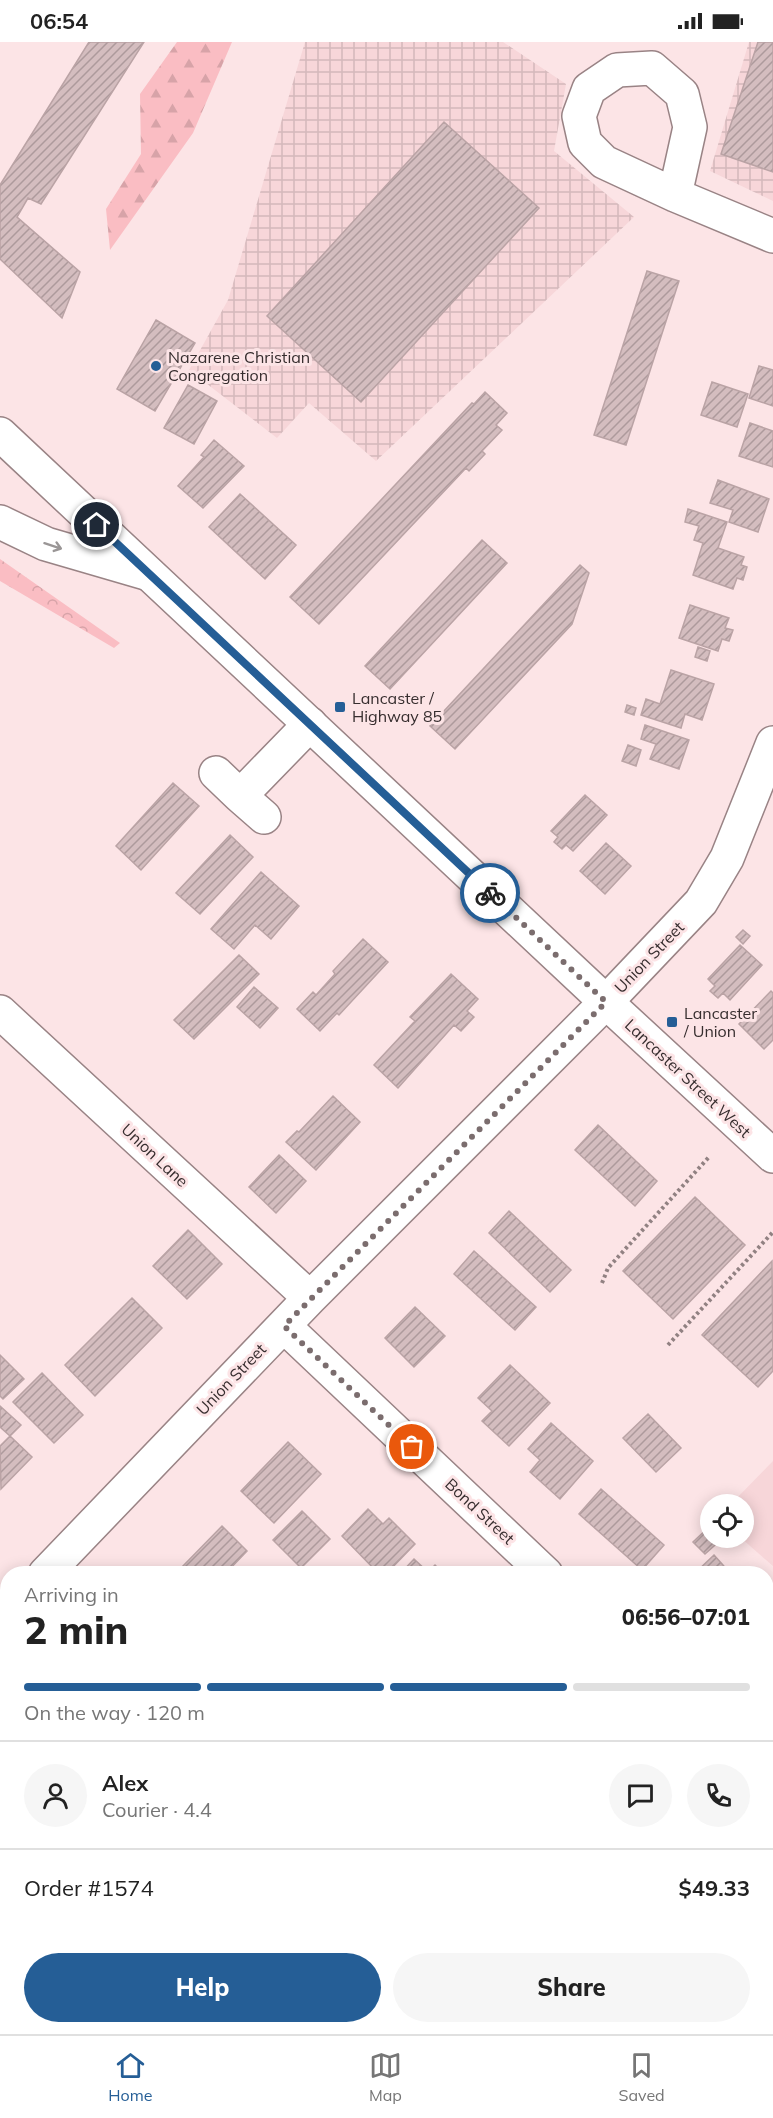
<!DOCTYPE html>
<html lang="en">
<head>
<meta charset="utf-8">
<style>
  body { margin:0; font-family:Mulish,sans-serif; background:#f6f6f6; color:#222; height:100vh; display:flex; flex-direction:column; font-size:22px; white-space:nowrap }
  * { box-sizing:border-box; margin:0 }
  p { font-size:20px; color:#767676 }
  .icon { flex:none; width:33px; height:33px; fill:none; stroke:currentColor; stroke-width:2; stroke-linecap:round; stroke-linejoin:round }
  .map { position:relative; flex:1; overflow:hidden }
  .details { position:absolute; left:0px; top:1524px; width:774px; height:468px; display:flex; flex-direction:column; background:#fff; border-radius:24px 24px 0 0; box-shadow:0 3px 15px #0003 }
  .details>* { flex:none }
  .buttons { position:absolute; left:700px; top:1452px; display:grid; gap:12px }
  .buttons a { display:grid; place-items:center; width:54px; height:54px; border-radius:50%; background:#fff; box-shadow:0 3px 15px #0003; font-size:30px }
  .pin { position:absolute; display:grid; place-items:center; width:51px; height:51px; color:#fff; margin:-26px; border:3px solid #fff; border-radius:50%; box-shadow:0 2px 6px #0007 }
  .courier { position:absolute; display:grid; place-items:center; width:60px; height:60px; margin:-30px; border:4px solid #255e96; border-radius:50%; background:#fff; color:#222; box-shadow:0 2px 8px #0007 }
  .overview em { font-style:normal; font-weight:800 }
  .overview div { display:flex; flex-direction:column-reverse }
  .overview { display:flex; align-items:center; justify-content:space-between; height:102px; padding:0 24px }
  h1 { font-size:39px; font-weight:800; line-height:45px }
  .bar { display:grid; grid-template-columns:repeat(4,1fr); gap:9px 6px; align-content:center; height:72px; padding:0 24px }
  .bar i { height:8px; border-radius:4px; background:#e0e0e0 }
  .bar .current { background:#255e96 }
  .bar p { grid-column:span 4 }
  .line { display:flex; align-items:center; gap:15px; padding:0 24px; border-top:2px solid #e0e0e0 }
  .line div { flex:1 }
  .round { display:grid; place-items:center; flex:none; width:63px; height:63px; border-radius:32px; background:#f6f6f6 }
  .primary-button { display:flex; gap:12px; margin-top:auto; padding:12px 24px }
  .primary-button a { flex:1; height:69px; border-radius:36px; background:#255e96; color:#fff; font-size:24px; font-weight:800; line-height:69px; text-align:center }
  .primary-button a+a { background:#f6f6f6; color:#222 }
  .status { display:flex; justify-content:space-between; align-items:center; height:42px; padding:0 30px; background:#fff; direction:ltr }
  .status svg { height:16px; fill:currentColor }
  .menu { display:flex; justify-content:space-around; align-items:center; height:84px; border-top:2px solid #e0e0e0; background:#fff; font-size:16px; color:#767676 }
  .menu a { display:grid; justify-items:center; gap:3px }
  .menu .current { color:#255e96 }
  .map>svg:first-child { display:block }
</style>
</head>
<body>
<div class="status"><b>06:54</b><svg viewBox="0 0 49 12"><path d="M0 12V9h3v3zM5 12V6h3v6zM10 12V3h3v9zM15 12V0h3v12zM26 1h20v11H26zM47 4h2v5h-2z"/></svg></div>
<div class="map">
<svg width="773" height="1992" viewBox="0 0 773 1992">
  <defs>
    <pattern id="industrial-grid" width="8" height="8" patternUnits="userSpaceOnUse" patternTransform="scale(1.5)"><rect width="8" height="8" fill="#f7d6d9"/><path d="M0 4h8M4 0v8" fill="none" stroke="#d4b8bb"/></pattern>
    <pattern id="forest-firs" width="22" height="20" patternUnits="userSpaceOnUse" patternTransform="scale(1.5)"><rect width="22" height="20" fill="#fabdc3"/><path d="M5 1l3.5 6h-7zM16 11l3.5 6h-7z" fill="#d7a3a8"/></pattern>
    <pattern id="park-crowns" width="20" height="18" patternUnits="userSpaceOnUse" patternTransform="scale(1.5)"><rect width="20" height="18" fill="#fabdc3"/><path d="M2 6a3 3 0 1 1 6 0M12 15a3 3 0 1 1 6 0" fill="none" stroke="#d7a3a8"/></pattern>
    <pattern id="building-hatch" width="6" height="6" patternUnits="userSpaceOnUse" patternTransform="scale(1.5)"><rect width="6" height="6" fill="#d4bdbf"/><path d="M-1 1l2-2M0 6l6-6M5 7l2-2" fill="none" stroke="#ad9a9c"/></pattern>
  </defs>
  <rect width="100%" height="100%" fill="#fce4e6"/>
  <path fill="#f7d6d9" d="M773,1419V1524L741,1496H744V1462H731Z"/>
  <path fill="url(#industrial-grid)" d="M305,0H503L566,42L554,109L634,175L376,419L309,361L277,396L189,328L228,258Z
    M749,0H773V159L710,129Z"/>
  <path fill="url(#forest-firs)" d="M177,0H232L193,91L110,208L106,167L141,112L140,52Z"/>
  <path fill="url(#park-crowns)" d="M0,517L120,601L114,606L0,539Z"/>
  <path fill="url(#building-hatch)" stroke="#baa3a5" stroke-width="1.5" d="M89,0H144L41,162L28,156L17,175L80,230L62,276L0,217V143Z
    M758,0H773V130L721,112Z
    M444,80L539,166L361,360L267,274Z
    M647,229L679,239L626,403L594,393Z
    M156,278L195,301L155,369L117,347Z
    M759,324L773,328V364L749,356Z
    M712,340L748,352L737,385L701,373Z
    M188,343L217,359L194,402L164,386Z
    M485,350L507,371L496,383L502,388L482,409L485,412L469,429L466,426L319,582L290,555L472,361L474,362Z
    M750,381L773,389V425L739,414Z
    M214,398L244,424L203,466L178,444L204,415L201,413Z
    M718,438L769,457L758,490L729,480L733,468L710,461Z
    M240,452L296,503L265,537L209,485Z
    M688,467L727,480L718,506L744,515L741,523L747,525L743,538L737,536L733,547L693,533L703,501L694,498L699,484L685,480Z
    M482,498L507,521L390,647L365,624Z
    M580,523L589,531L572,582L455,707L430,684Z
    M690,563L729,576L725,586L733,588L729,599L722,597L718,609L679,596Z
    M698,605L710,609L707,619L695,615Z
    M671,628L714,642L702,678L685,672L681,686L641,673L646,657L660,662Z
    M627,663L636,666L634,673L625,670Z
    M645,683L689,698L679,727L650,717L656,702L641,697Z
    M628,703L641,708L636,724L622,719Z
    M173,741L199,764L141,828L116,804Z
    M585,753L607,773L573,809L566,803L562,807L554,800L558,795L551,789Z
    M230,793L253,815L200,872L176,851Z
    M606,801L631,824L605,852L580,829Z
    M261,830L299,864L271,897L255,883L234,907L211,887Z
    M743,888L750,894L743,902L736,895Z
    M363,897L388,920L339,973L337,971L320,989L297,967L313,950L316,953L335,932L333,929Z
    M740,903L762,923L730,958L723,951L718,956L710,949L715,944L708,937Z
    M239,913L259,932L194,997L174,978Z
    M451,932L478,957L467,969L474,975L461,989L454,983L398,1046L374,1023L415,979L410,975Z
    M254,945L278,966L260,986L237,965Z
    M771,949L773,951V998L764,1007L739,982Z
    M333,1054L360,1080L316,1128L286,1100L297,1089L299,1090Z
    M598,1083L657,1139L635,1164L575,1108Z
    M279,1113L306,1139L276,1171L249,1145Z
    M695,1155L745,1203L673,1277L623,1229Z
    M509,1169L571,1228L550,1250L489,1191Z
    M188,1188L222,1222L187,1257L153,1224Z
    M474,1209L536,1265L515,1288L454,1232Z
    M772,1219L773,1329L758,1345L702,1293Z
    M132,1256L162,1286L95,1354L65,1323Z
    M415,1265L445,1294L414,1325L385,1296Z
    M0,1313L24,1337L3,1357L0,1354Z
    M510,1323L550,1361L509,1404L482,1379L492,1369L478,1356Z
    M42,1331L83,1373L54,1401L13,1360Z
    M0,1364L21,1383L10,1394L0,1385Z
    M648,1372L681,1406L656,1430L623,1396Z
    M551,1381L593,1419L560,1457L530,1430L540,1418L528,1407Z
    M10,1394L32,1415L1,1447L0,1404Z
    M288,1400L321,1432L274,1481L241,1449Z
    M601,1447L664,1503L642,1528L579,1472Z
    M368,1467L383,1482L389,1476L415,1502L386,1532H379L342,1494Z
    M302,1469L330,1497L301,1526L273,1498Z
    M711,1483V1496H723L705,1512L693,1500Z
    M222,1484L247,1509L225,1532H189L182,1525Z
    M714,1513L731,1532H694Z
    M414,1517L428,1530L435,1523L444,1532H400Z
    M766,1592L773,1598V1601L766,1608Z
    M0,1778L4,1782L8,1778V1818L0,1826Z
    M771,1825L773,1827V1881L766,1887V1829Z
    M0,1958L8,1965V1977L0,1984Z
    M8,1977V1984H41L48,1992H0V1984Z
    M196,1984H218L211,1992H204Z
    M525,1984H571L573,1987L568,1992H525L521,1989Z"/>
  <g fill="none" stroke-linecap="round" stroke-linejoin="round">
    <g stroke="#998385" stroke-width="36">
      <path id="minor" d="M675,153L690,85L682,52L652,26L617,28L589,47L579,74L585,101L604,120L675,153L773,194
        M216,731L240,754
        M264,775L240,754L310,682
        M0,970L310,1256
        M284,1284L546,1532
        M45,1532L310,1256L606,960L701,860L727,816L773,701
        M0,1579L8,1571
        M0,1636L8,1642
        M766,1739L773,1745
        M377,1984L385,1992"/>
    </g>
    <g stroke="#998385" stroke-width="36">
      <path id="major" d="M0,392L606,960L773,1114"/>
    </g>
    <g stroke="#998385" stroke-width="36">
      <path id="highway" d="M0,480L46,502L149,532"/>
    </g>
    <path stroke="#918182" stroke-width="4" stroke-dasharray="3 3" stroke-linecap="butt" d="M602,1241L608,1226L709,1115
      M668,1303L773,1190"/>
    <use href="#minor" stroke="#fff" stroke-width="33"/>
    <use href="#major" stroke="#fff" stroke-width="33"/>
    <use href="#highway" stroke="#fff" stroke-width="33"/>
  </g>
  <defs><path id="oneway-shaft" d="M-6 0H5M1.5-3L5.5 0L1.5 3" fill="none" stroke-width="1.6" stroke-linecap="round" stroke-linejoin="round" transform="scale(1.5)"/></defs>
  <use stroke="#9a9696" href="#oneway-shaft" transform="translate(53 504) rotate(18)"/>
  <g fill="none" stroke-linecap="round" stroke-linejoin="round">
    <path stroke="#7b6d6e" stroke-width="6" stroke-dasharray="0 10.8" d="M412,1405L284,1284L606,960L490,851"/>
    <path stroke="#255e96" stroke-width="8" d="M97,483L490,851"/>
  </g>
  <g fill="#255e96" stroke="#fce4e6" stroke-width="2">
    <circle cx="156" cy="324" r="6"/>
    <rect x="334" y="659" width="12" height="12" rx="3"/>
    <rect x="666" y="974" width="12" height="12" rx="3"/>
  </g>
  <g text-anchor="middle" stroke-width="6" stroke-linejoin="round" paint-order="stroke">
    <g font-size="16" fill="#362d2e" stroke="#fce4e6" text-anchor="start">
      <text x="168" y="321">Nazarene Christian<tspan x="168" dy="18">Congregation</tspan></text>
      <text x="352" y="662">Lancaster /<tspan x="352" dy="18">Highway 85</tspan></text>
      <text x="684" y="977">Lancaster<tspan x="684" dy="18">/ Union</tspan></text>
    </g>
    <g font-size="16" fill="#362d2e" stroke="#fce4e6">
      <text transform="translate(649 915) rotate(-46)" y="6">Union Street</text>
      <text transform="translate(688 1036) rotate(43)" y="6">Lancaster Street West</text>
      <text transform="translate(155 1113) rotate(43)" y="6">Union Lane</text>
      <text transform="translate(231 1337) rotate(-46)" y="6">Union Street</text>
      <text transform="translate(480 1469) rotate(43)" y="6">Bond Street</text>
    </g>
  </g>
</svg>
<div class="buttons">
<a><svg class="icon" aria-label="locate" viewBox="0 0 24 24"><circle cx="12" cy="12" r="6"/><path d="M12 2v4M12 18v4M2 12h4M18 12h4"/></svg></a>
</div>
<div class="pin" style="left:412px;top:1405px;background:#ea580c"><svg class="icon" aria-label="bag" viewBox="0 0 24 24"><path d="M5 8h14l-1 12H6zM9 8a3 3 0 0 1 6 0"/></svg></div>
<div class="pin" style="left:97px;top:483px;background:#1f2937"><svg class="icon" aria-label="home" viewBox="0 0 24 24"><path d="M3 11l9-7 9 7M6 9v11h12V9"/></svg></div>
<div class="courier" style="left:490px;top:851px"><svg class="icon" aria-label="bike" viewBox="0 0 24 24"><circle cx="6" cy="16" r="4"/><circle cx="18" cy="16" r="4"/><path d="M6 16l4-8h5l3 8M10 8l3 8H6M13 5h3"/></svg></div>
<section class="details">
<div class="overview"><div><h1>2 min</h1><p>Arriving in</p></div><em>06:56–07:01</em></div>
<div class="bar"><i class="current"></i><i class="current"></i><i class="current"></i><i></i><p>On the way · 120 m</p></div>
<div class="line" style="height:108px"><a class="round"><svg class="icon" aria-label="person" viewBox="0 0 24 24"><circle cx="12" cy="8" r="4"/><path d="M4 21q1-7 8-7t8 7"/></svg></a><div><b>Alex</b><p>Courier · 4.4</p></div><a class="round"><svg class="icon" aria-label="chat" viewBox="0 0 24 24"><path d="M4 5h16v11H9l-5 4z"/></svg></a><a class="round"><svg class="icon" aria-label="phone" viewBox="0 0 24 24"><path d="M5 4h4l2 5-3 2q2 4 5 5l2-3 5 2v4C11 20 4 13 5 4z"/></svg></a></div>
<div class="line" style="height:78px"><div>Order #1574</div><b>$49.33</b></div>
<div class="primary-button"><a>Help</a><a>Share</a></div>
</section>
</div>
<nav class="menu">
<a class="current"><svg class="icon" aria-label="home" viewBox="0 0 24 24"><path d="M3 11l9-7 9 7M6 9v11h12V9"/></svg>Home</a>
<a><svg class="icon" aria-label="map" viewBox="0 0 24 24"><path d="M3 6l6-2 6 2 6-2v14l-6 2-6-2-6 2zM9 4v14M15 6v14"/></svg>Map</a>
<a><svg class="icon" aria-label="saved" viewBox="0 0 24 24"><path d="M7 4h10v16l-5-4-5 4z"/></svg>Saved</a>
</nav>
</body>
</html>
